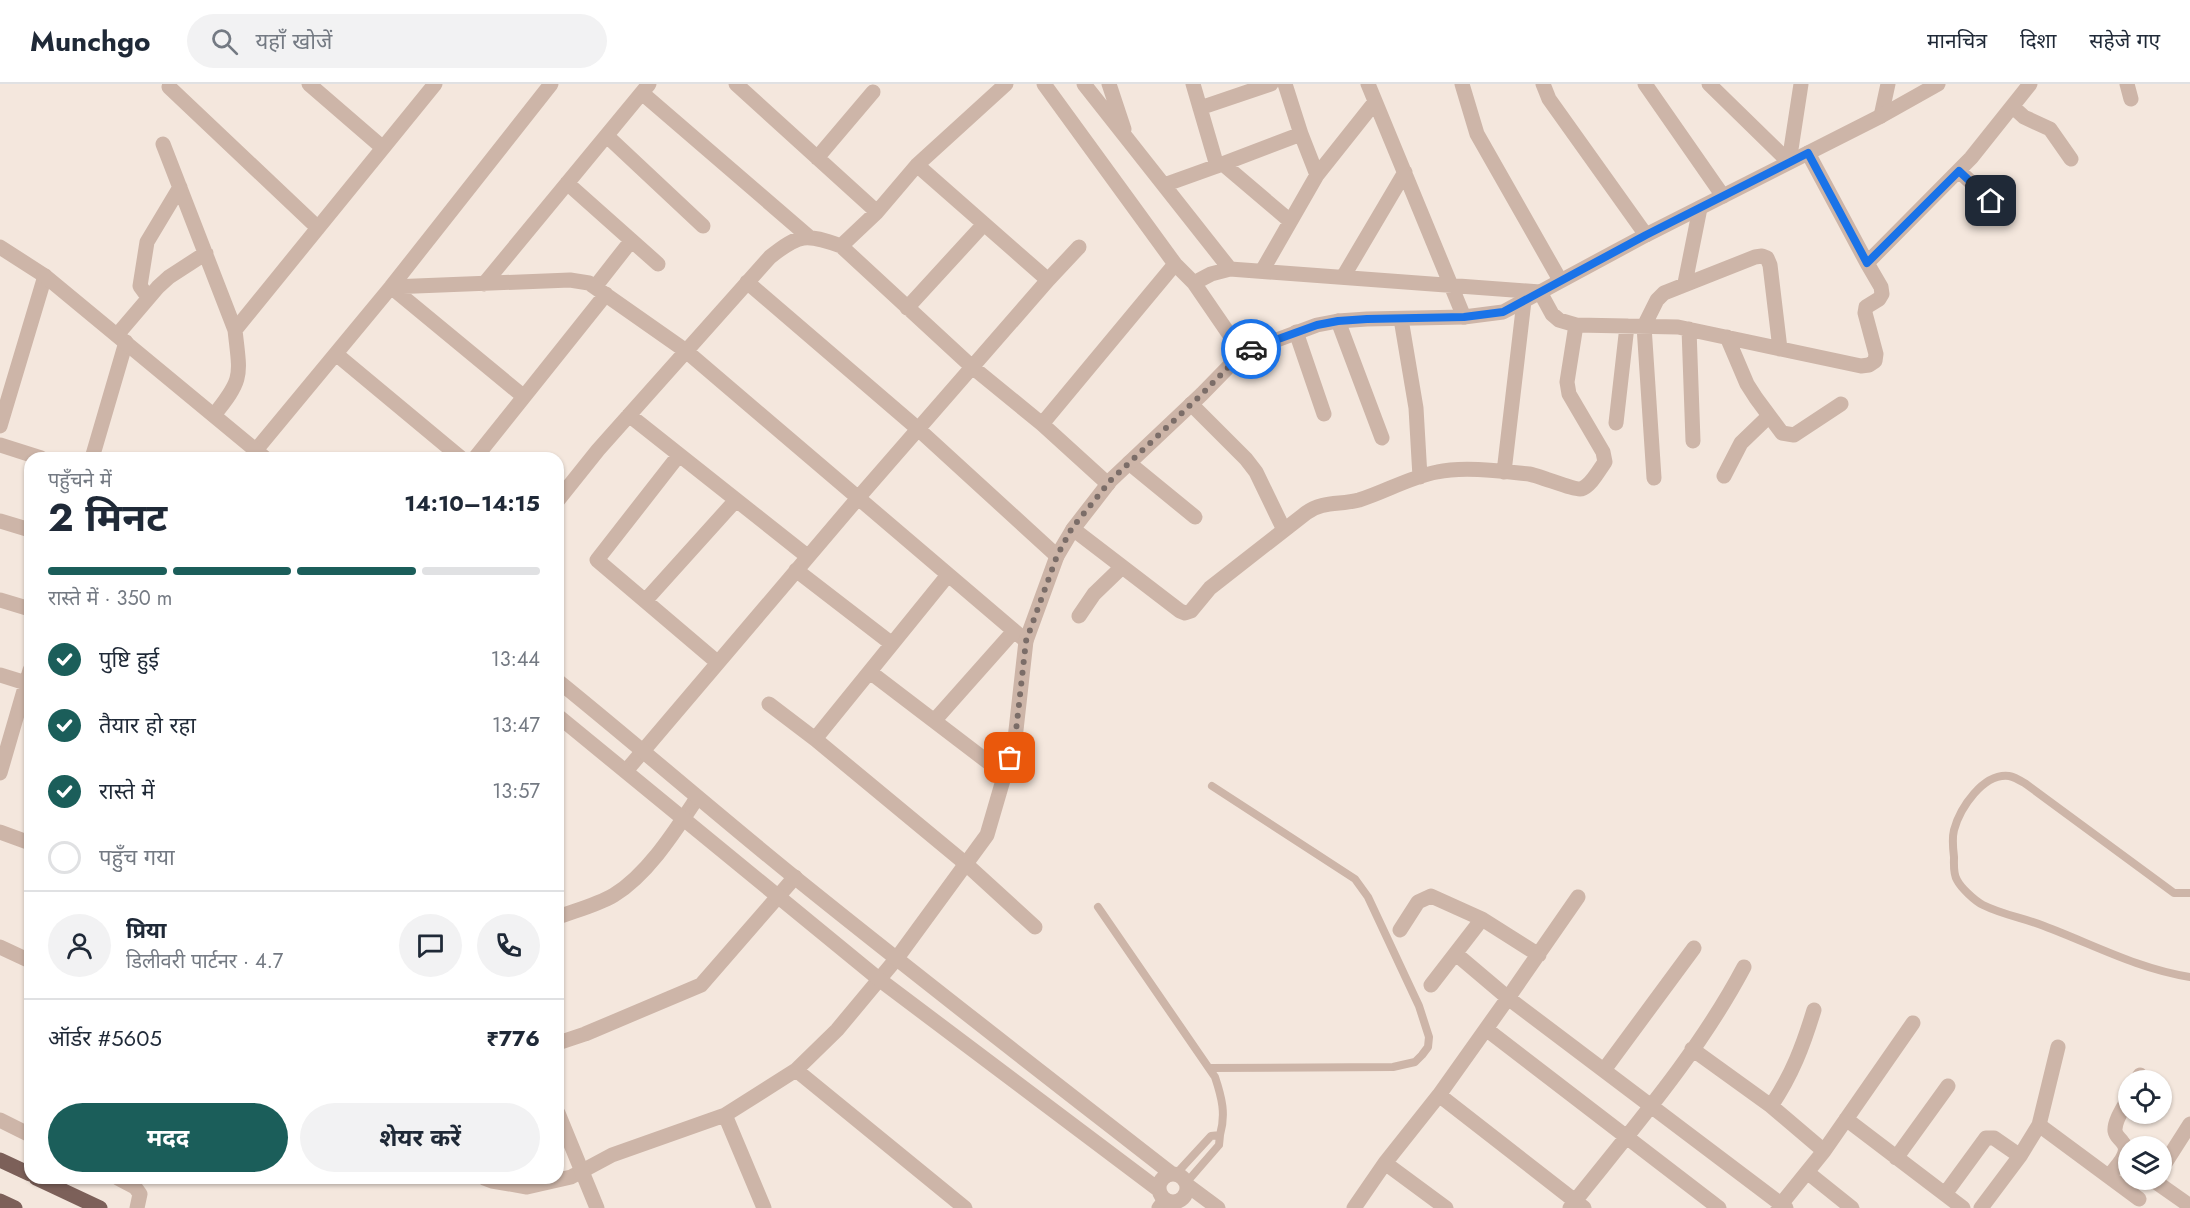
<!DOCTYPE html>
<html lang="hi">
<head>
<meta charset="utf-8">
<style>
  body { margin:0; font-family:Jost,"Noto Sans Devanagari",sans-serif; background:#f2f2f3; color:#1f2937; height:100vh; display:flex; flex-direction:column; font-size:22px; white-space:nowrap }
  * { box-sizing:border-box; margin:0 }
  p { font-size:20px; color:#747a83 }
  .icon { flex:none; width:33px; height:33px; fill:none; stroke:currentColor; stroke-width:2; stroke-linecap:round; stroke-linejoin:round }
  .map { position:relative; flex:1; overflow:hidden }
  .sheet { position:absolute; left:24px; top:368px; width:540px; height:732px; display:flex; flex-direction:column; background:#fff; border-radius:18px; box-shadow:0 2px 4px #0004 }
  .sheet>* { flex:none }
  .controls { position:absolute; left:2118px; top:986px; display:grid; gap:12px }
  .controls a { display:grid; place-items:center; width:54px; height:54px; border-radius:50%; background:#fff; box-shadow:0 2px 4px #0004; font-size:30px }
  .pin { position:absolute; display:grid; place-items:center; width:51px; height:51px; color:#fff; margin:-26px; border-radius:12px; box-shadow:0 3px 9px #0006 }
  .courier { position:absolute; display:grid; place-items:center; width:60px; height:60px; margin:-30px; border:4px solid #1a73e8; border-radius:50%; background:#fff; color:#222; box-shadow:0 2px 8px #0007 }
  .headline em { font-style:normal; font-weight:700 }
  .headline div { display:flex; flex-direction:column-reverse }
  .headline { display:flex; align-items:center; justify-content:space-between; height:102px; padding:0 24px }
  h1 { font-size:39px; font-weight:700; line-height:45px }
  .bar { display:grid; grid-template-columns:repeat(4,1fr); gap:9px 6px; align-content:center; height:72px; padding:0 24px }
  .bar i { height:8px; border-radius:4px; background:#e0e1e3 }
  .bar .on { background:#1b5e5a }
  .bar p { grid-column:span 4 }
  .line { display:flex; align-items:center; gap:15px; padding:0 24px; border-top:2px solid #e0e1e3 }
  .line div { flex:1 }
  .round { display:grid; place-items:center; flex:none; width:63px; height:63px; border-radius:32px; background:#f2f2f3 }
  ol { padding:0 24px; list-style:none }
  li { display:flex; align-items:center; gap:18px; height:66px }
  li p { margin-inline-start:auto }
  li .icon { padding:6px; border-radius:50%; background:#1b5e5a; color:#fff; stroke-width:4 }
  li:last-child { color:#747a83 }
  li i { width:33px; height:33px; border:3px solid #e0e1e3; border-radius:50% }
  .button { display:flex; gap:12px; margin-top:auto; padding:12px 24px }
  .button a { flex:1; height:69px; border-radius:36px; background:#1b5e5a; color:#fff; font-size:24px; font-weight:700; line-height:69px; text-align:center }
  .button a+a { background:#f2f2f3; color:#1f2937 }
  header { display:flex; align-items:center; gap:36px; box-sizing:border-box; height:84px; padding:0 30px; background:#fff; border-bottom:2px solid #e0e1e3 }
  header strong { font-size:28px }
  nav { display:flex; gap:33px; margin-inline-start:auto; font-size:21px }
  .search { width:420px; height:54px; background:#f2f2f3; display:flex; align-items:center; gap:15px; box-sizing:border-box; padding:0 21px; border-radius:33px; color:#747a83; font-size:22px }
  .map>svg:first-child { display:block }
</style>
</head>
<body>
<header>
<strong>Munchgo</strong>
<div class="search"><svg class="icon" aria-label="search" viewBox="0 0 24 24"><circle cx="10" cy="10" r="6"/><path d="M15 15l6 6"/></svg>यहाँ खोजें</div>
<nav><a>मानचित्र</a><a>दिशा</a><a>सहेजे गए</a></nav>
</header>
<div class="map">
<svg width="2190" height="1124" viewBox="0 0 2190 1124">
  <rect width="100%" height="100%" fill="#f4e7dd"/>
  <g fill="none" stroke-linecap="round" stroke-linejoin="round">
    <path stroke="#cdb5a8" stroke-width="8" d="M2190,809H2174L2026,700C2021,697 2015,693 2009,692C1983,689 1960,724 1954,746C1952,754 1953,765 1954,773C1954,780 1953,790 1957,796C1961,804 1975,817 1983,821C2003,831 2024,834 2044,842C2092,860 2138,885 2190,893
      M1098,823L1215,993C1222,1014 1226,1030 1220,1051
      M1209,984L1393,983L1415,978L1422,971L1428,963L1429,953L1419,922L1368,813L1355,795L1212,702
      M1176,1090L1211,1052L1220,1051L1219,1061L1186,1099"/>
    <path stroke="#cdb5a8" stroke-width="15" d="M309,0L383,64
      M736,0L877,128
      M1044,0L1175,180L1194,199L1242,269
      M1084,0L1230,185
      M1109,0L1124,45
      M1193,0L1217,82L1301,50L1285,0
      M1368,0L1464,233
      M1462,0L1477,50L1560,196
      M1543,0L1549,15L1646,151
      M1645,0L1723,112
      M1709,0L1789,78
      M2127,0L2131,15
      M169,3L318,144
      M642,9L809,153
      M2013,23L2024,33L2050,45L2071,75
      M1200,24L1271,0
      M1881,32L1888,0
      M1301,50L1317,91
      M607,52L703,142
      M163,60L235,246
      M1808,69L1867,179
      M817,74L873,8
      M1789,78L1801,0
      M1223,80L1290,137
      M1959,87L2007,132
      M567,99L658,180
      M1164,101L1217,82
      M841,162L971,282L1042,340
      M1262,187L1317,91L1375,18
      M1343,193L1405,88
      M1048,196L1079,163
      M747,198L917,344L1057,472
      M1194,199L1211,190L1230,185L1540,208L1552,230L1559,236L1576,241L1678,243L1861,282L1869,281L1875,277L1876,270L1865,229L1866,223L1879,215L1882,210L1881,203L1867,179L1971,74L2030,0
      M1685,199L1700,124
      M484,200L649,0
      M391,203L570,196L589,199L686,267L1026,557
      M391,203L523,312
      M595,203L631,157
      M148,213L140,202L147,158L180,103
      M907,224L984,140
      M1401,235L1416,324L1420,393
      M1338,237L1382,354
      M1689,245L1693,357
      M1296,248L1324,330
      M117,251L158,203L169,193L206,169
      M1727,253L1747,300L1756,314L1782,349L1794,351L1841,320
      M336,270L461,374
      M1191,320L1246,375L1256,388L1284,446
      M214,331C244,294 240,292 235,246L435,0
      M629,331L807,472
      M1616,339L1627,242
      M0,342L45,192
      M0,361L41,374
      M256,366L391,203L551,0
      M679,371L597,476L717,578
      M92,374L126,258
      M475,374L606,210
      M1129,379L1195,433
      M1504,388L1524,217
      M1724,392L1741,359L1769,332
      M1654,394L1644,242L1657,216L1664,209L1755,173L1762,172L1767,174L1770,181L1780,265
      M1108,400L1042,340L1175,180
      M558,416L598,366L770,173C799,150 806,149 841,162L877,128L917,81
      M0,437L30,446
      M1073,445L1180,527L1185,529L1191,527L1210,504L1306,429C1322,417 1340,421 1359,416C1385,408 1410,393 1437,388C1463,382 1501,387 1529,390C1540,392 1577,407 1581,405C1591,402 1599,386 1605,378L1603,368L1569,310L1567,298L1576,241
      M796,486L892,560
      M948,491L815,655L966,780L1035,843
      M0,516L30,525
      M645,517L736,416
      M1079,532L1094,510L1122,483
      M870,588L1005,691
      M0,591L26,599
      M769,620L815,655
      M934,637L1014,547
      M626,687L858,414L1048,196L917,81L1006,0
      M0,689L30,586
      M0,748L30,759
      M558,833C577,826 597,821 614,811C648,790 675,747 697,714
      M1400,846L1418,818L1431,812L1482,835L1539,871
      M0,863L30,877
      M1456,870L1508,914L1578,813
      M1431,901L1482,835
      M1486,945L1719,1124
      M558,959L585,950L701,901L795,793
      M1692,965L1771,1022L1824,1067
      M796,986L965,1124
      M1604,986L1694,864
      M2137,996L2140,991
      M1439,1011L1575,1117L1570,1124
      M1771,1022C1792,991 1803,962 1814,926
      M725,1031L764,1124
      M1846,1035L1963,1124
      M0,1036L30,1051
      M2039,1041L2058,963
      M1896,1074L1948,1002
      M1385,1079L1439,1011L1508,914L1786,1124
      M2162,1084L2190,1040
      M1807,1088L1852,1124
      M2109,1092C2115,1084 2132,1069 2123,1059C2120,1054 2116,1053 2115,1047C2114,1037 2124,1023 2128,1015
      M118,1094L135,1103L140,1110L137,1124
      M484,1094L492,1097L527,1103L571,1093L612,1071L725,1031L796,986L837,946L897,874
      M2153,1096L2190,1122
      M1945,1110L1986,1054H1994L2020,1072
      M1159,1124L1165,1116
      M1354,1124L1385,1079L1446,1124
      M1584,1124L1575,1117C1635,1042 1699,968 1744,883
      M1778,1124L1824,1067L1913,939
      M1981,1124L2020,1072L2039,1041L2139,1115"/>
    <path stroke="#cdb5a8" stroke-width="15" d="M0,163L45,192L265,374
      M558,597C637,661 714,728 793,792C918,893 1045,991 1172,1090
      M558,632L880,896L1159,1106
      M897,874L987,751L1015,655L1026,557L1057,472L1073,445L1111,396L1202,310L1242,269L1317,241L1338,237L1367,235L1464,233L1503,228L1646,151L1881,32L1938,0
      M558,1029L597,1124
      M1159 1104a14 14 0 1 1 28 0a14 14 0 1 1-28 0Z
      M1187,1101L1218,1124"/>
    <path stroke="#7c6059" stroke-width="15" d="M0,1076L30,1090
      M36,1094L100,1124
      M0,1117L15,1124"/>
  </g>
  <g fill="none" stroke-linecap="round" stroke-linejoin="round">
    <path stroke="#7b6d68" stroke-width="6" stroke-dasharray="0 10.8" d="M1010,674L1015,656L1026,557L1057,472L1072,444L1111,396L1202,310L1242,269L1251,265"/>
    <path stroke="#1a73e8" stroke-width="8" d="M1251,265L1317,241L1338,237L1367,235L1464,233L1503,228L1646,151L1808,69L1867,179L1959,87L1991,117"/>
  </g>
</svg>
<div class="controls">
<a><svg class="icon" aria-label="locate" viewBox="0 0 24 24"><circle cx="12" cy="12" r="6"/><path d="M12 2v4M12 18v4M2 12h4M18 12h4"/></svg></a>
<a><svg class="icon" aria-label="layers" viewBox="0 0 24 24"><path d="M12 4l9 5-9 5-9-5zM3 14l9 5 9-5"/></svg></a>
</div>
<div class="pin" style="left:1010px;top:674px;background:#ea580c"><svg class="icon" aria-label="bag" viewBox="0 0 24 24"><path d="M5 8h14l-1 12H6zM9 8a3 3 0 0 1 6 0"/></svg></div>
<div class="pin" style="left:1991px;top:117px;background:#1f2937"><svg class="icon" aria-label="home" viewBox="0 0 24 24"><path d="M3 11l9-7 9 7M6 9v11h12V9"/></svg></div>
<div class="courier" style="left:1251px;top:265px"><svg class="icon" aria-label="car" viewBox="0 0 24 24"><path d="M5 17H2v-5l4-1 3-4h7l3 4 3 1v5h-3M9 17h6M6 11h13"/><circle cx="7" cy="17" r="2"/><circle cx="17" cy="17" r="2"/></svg></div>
<section class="sheet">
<div class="headline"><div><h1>2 मिनट</h1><p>पहुँचने में</p></div><em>14:10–14:15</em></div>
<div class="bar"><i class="on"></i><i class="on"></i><i class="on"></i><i></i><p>रास्ते में · 350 m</p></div>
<ol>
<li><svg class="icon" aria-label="check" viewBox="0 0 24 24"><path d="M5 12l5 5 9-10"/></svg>पुष्टि हुई<p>13:44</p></li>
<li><svg class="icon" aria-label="check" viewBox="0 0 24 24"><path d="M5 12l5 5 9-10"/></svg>तैयार हो रहा<p>13:47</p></li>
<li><svg class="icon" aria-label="check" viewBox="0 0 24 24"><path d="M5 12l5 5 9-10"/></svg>रास्ते में<p>13:57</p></li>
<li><i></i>पहुँच गया</li>
</ol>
<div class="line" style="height:108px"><a class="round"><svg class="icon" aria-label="person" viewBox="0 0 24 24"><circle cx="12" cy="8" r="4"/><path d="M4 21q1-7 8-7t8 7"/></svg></a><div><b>प्रिया</b><p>डिलीवरी पार्टनर · 4.7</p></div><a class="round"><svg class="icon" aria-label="chat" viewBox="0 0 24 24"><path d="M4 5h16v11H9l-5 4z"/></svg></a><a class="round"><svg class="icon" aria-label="phone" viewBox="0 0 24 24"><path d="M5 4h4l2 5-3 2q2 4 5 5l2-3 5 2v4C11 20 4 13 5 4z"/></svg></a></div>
<div class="line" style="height:78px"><div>ऑर्डर #5605</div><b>₹776</b></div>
<div class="button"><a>मदद</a><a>शेयर करें</a></div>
</section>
</div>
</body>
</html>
